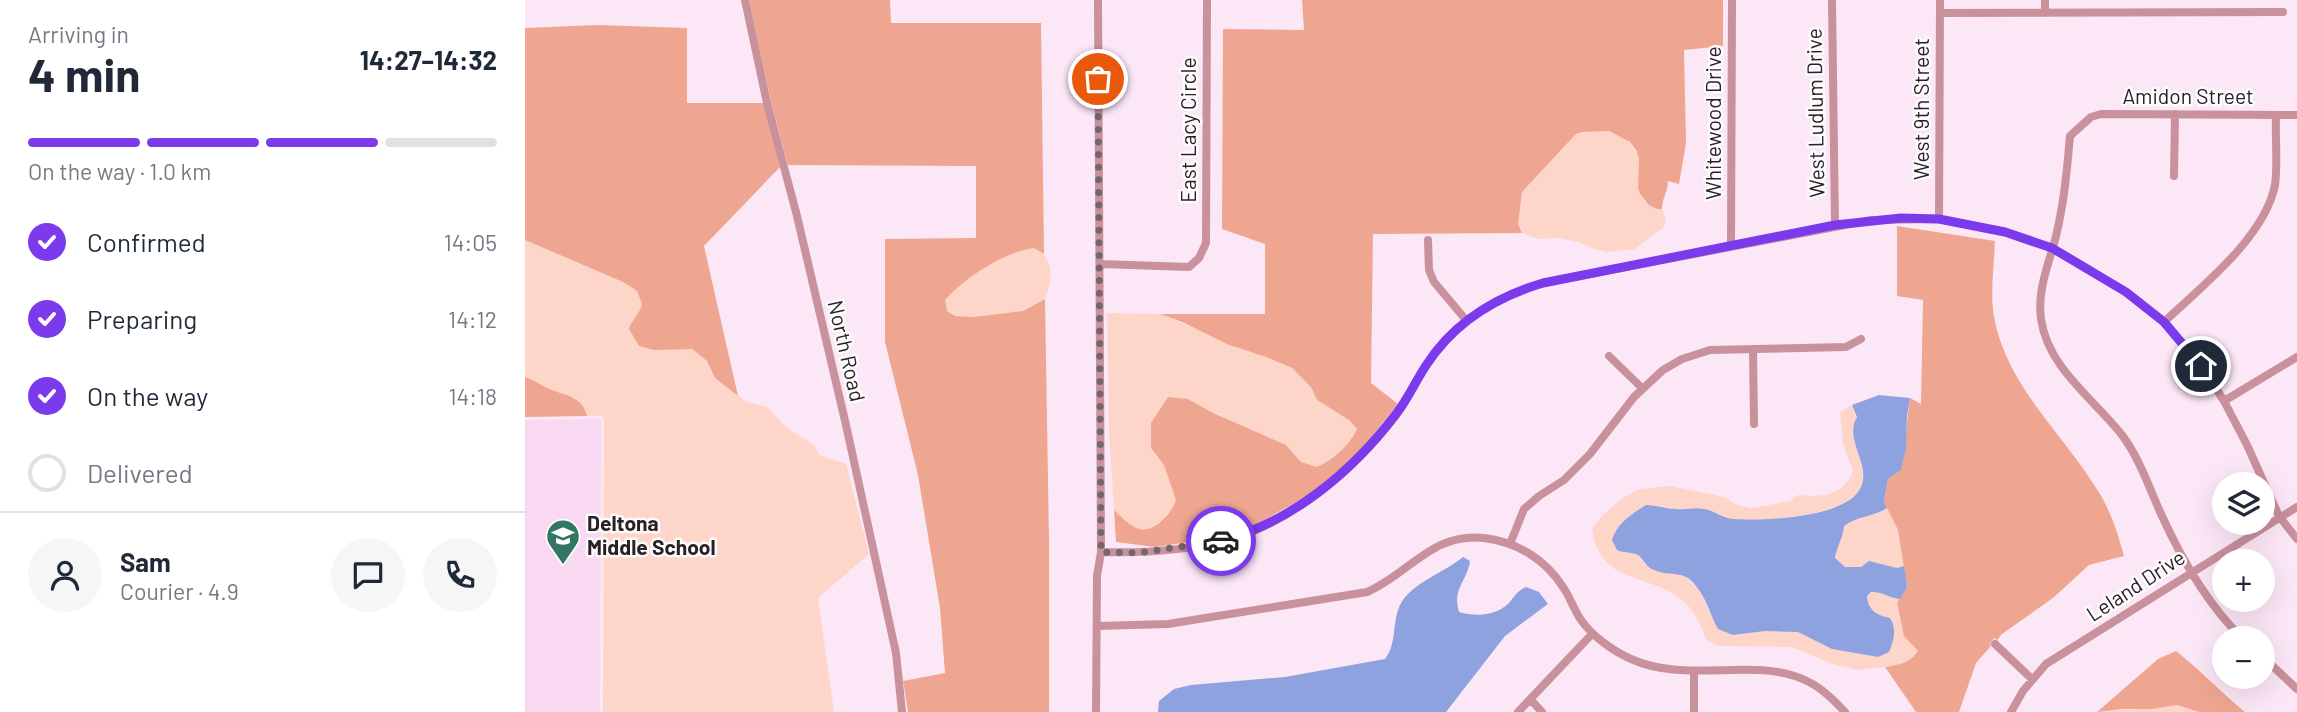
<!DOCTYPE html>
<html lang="en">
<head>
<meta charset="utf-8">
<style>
  body { margin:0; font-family:Barlow,sans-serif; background:#f6f6f7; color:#1f2937; height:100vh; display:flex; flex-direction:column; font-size:26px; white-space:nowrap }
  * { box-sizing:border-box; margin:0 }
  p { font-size:23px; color:#747a83 }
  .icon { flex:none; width:38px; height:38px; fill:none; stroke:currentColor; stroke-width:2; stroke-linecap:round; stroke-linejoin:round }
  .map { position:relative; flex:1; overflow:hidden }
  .details { display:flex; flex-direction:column; background:#fff; width:525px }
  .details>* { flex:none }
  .controls { position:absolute; left:1687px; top:472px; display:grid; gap:14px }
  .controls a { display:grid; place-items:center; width:63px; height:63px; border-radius:50%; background:#fff; box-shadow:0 7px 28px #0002; font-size:35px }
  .pin { position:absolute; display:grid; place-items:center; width:60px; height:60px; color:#fff; margin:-30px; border:4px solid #fff; border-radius:50%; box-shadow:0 2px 7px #0007 }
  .courier { position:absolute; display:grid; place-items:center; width:70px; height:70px; margin:-35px; border:5px solid #7c3aed; border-radius:50%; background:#fff; color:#222; box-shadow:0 2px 9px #0007 }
  .head em { font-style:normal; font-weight:700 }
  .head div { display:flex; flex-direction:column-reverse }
  .head { display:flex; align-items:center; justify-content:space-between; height:119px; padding:0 28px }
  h1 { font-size:46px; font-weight:700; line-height:52px }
  .bar { display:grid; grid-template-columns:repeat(4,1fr); gap:10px 7px; align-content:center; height:84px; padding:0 28px }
  .bar i { height:9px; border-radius:5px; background:#e0e1e3 }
  .bar .selected { background:#7c3aed }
  .bar p { grid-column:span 4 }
  .line { display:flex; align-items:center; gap:18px; padding:0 28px; border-top:2px solid #e0e1e3 }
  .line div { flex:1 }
  .round { display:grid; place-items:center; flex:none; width:74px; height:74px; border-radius:37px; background:#f6f6f7 }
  ol { padding:0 28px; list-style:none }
  li { display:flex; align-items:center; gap:21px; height:77px }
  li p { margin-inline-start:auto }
  li .icon { padding:7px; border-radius:50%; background:#7c3aed; color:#fff; stroke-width:4 }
  li:last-child { color:#747a83 }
  li i { width:38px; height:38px; border:4px solid #e0e1e3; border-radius:50% }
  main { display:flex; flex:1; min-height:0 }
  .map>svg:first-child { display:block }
</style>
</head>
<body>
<main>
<section class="details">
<div class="head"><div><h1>4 min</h1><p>Arriving in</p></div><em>14:27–14:32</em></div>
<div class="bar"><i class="selected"></i><i class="selected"></i><i class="selected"></i><i></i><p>On the way · 1.0 km</p></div>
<ol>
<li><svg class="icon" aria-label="check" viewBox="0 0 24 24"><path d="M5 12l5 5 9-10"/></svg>Confirmed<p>14:05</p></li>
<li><svg class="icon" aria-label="check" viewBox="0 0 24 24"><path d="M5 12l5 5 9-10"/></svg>Preparing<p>14:12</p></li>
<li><svg class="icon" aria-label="check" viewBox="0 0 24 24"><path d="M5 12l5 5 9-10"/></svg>On the way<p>14:18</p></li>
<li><i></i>Delivered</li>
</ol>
<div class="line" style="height:126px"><a class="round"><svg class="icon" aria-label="person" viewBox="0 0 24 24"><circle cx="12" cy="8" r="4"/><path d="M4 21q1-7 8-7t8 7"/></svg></a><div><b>Sam</b><p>Courier · 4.9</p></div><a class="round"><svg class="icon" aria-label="chat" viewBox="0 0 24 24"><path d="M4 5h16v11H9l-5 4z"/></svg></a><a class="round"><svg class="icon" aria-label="phone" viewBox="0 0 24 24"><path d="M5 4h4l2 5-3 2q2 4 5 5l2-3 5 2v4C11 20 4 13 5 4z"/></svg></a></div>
</section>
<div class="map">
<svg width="1772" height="712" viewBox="0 0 1772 712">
  <rect width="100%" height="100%" fill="#fce7f7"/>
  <path fill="#f9d8f2" d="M76,419L75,712H0V420Z"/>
  <path fill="#fed5c9" d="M1077,130C1101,134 1114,147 1115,171C1115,177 1113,183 1113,189C1115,199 1128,209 1137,209L1141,220L1139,227L1110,249L1083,252L1069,249L1053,242L1033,238L1014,239L997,233L993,224L997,192L1051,134Z
    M0,240L98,282L112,291L117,304L114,316L106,321L167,349L182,361L190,378L222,402L242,407L262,428L289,445L294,455L321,464L344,554L293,598L309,712H78L79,419L77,416H62C58,397 42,396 27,390C17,386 10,380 0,377Z
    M510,247C530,262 528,277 520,299L498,311L448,317L430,316L422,311L419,300C441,277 479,252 510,247Z
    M582,313L635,314L767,368L787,387L792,400L824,420L832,429C824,446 810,459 792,468L776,462L761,445L688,413L663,399L626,448L639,465L652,500C647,511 643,515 633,523C615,538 604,524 589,510L584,431Z
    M1327,405L1332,418C1318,440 1348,466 1334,490C1319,516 1236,522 1208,519C1199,518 1191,512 1183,510C1172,507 1161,510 1150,509C1145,509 1140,506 1135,506C1123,505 1104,515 1097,523L1112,554L1120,564L1142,573L1155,572L1160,576L1176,592L1186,616L1208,635L1240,631L1273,632L1307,649L1353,657L1369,633L1365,618C1351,615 1343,610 1342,596L1346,591C1357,591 1364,598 1375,599L1372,603C1375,624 1377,635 1393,651L1389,658L1374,665L1332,670L1307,664L1267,647L1194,646L1181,640C1176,625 1169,609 1156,599C1121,572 1075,585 1067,529L1075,518L1096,499L1114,489L1145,486L1199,497L1212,505L1227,508L1266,501L1273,495C1298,497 1317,497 1328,471L1318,444L1315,412Z
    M1362,508L1373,530L1379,566L1372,568L1344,561L1336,567H1320L1310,558C1312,547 1318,538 1319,526C1332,516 1348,517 1362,508Z
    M1652,705L1674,712H1572C1599,709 1625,710 1652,705Z"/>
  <path fill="#efa690" d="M224,0H365L366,23H516L519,254L509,248C479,252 441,277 420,300L422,311L430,316L448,317L498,311L520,299L524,541V712H383L378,681L420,673L415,608L393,475L360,342V239L451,238V166L263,165L246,102Z
    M777,0H1198V46L1159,50L1161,143L1154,184L1143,181C1143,192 1137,198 1137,209H1132L1124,205L1115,194L1113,188L1114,160L1111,150L1105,142L1084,131L1058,132L1051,134L997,192L993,224L997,233L848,234L846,383L873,404L836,450L818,468L784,495L732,524L698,537L644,545L630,547L591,542L589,510C604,524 615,538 634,523C643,515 647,511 651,500L639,465L626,448V423L643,397L663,399L688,413L761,445L776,462L792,467C809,459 823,447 832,429L824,420L792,400L786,387L767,368L741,357L702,344L657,322L635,314H740V244L697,229L698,29L779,30Z
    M73,25L162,28V103H239L255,167L179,246L213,396L190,378L182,361L167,349L129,350L114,346L104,329C107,318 114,316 117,304L112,291L98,282L0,240V28Z
    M1372,226L1470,241C1469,264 1465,295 1469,317C1482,387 1538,433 1573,491C1586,511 1593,534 1599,556L1564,565L1528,598L1477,634L1472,640L1469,638L1465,644L1466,646L1451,663L1434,712H1391L1360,667C1373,665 1386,663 1393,651L1379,636L1374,613L1372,603L1382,587L1373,530L1359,502L1363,479L1376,470C1382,444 1381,423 1385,398L1396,404L1398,300L1372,296Z
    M0,377C10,380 17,386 27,390C42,396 58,397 62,416L0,417Z
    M1651,651C1675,670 1696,692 1720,712H1674L1652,705L1627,709H1599L1572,712L1633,659Z"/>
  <path fill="#8da2df" d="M1354,395L1385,398L1382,416L1381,448L1376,470L1363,479L1359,502L1362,508C1348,517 1332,516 1319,526C1318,538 1312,546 1310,558L1320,567H1336L1344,561L1372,568L1379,566L1382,587L1375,599C1364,598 1357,591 1346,592L1342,596C1343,610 1351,615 1365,618C1372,629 1369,640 1364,652L1353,657L1307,649L1273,632L1240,631L1208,635L1193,629C1186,617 1183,604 1176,593C1159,566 1151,579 1129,570C1121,567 1119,560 1113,555C1108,552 1098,553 1092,550L1087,540C1092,523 1107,514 1121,505C1131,505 1142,509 1152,509C1161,510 1170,507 1179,509C1189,510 1198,519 1209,519C1239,521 1319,518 1335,489C1348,466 1318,440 1332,417L1327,405Z
    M938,557L945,561C942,582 927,588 934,612C952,617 970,616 984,603C990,596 992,591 1001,587L1014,592L1023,604L980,636L921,712H633L634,701L649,689L666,685L760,677L860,659C872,644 867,622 875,605C885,584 920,572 938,557Z"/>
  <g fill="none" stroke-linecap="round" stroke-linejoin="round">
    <path stroke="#c8919c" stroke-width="8" d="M220,0L242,103L272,216L321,425L371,653L377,712
      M1307,0L1310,225
      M1520,0V13
      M1415,13L1758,12
      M1649,176L1650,114
      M1414,219L1415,0
      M903,240L904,270L909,282L941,320
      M1206,245L1207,0
      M575,264L664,267L674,258L681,243L682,0
      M1639,322C1676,287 1740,237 1750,185C1753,163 1750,137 1751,115
      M1228,349L1229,424
      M1084,356L1117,388
      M1699,401L1772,357
      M985,544L999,509L1014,496L1039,480L1065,454L1109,397L1138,370L1157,359L1185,350L1321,347L1336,339
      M576,552C616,553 659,551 698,541C767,524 830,469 872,414C883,398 891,380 902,364C930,322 971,297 1018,283L1346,220L1414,219L1480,232L1527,248L1601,292L1639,322L1676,365L1699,401L1722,445L1754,516L1772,539
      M573,626L643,624L842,592C884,574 907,532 959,538C992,542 1020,559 1038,587C1045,597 1049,610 1056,620C1067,636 1088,651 1106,659C1163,685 1233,655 1284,682C1298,689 1309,700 1320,712
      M1718,639C1683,605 1657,560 1637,516C1624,488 1615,459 1597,435C1568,398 1523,368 1516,319C1512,289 1524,264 1531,236C1539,203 1542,170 1545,136L1566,117L1576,114L1772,115
      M1470,644L1507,679
      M1738,657L1772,689
      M1169,672V712
      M1006,700L1017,712
      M571,712L572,576L576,552L573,0
      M993,712L1067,634
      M1486,712L1498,691L1521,664L1772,507"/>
  </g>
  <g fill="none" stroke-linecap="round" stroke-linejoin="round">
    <path stroke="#746670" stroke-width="7" stroke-dasharray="0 12.6" d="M573,79L576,552L612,553L696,541"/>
    <path stroke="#7c3aed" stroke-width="9" d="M696,541C767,522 827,472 871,414C883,399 891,380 902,364C929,323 971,297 1018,283L1310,225L1376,218L1414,219L1480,232L1527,248L1601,292L1639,322L1676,366"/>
  </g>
  <defs>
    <g id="school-pin" transform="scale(1.75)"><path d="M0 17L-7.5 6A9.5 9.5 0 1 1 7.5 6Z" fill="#357563" stroke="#fcfcfc"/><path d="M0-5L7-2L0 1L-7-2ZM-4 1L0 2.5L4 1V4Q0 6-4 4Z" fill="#fff"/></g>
  </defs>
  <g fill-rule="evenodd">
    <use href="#school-pin" x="38" y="536"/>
  </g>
  <g text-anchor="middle" stroke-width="5" stroke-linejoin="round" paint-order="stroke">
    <g font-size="21" fill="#2a2028" stroke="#fcfcfc">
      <text x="1663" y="104">Amidon Street</text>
      <text transform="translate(1397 109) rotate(-90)" y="7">West 9th Street</text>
      <text transform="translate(1291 113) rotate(-91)" y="7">West Ludlum Drive</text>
      <text transform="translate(1189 123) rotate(-90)" y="7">Whitewood Drive</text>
      <text transform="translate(664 130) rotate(-90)" y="7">East Lacy Circle</text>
      <text transform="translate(321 351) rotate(77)" y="7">North Road</text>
      <text transform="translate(1611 586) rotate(-33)" y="7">Leland Drive</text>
    </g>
    <g font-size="21" font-weight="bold" fill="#2a2028" stroke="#fcfcfc" text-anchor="start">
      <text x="62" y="531">Deltona<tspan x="62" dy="24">Middle School</tspan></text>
    </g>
  </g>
</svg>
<div class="controls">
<a><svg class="icon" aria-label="layers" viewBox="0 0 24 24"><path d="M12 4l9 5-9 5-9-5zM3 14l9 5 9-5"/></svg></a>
<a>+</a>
<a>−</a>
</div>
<div class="pin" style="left:573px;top:79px;background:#ea580c"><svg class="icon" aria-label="bag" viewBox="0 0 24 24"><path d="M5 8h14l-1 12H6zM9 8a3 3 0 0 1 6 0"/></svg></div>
<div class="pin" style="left:1676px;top:366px;background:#1f2937"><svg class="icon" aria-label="home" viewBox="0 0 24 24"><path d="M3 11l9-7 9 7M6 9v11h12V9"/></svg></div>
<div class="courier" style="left:696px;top:541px"><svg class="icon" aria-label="car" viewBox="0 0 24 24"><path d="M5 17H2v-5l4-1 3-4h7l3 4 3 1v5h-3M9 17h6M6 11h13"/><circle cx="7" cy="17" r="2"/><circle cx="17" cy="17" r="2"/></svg></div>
</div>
</main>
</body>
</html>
